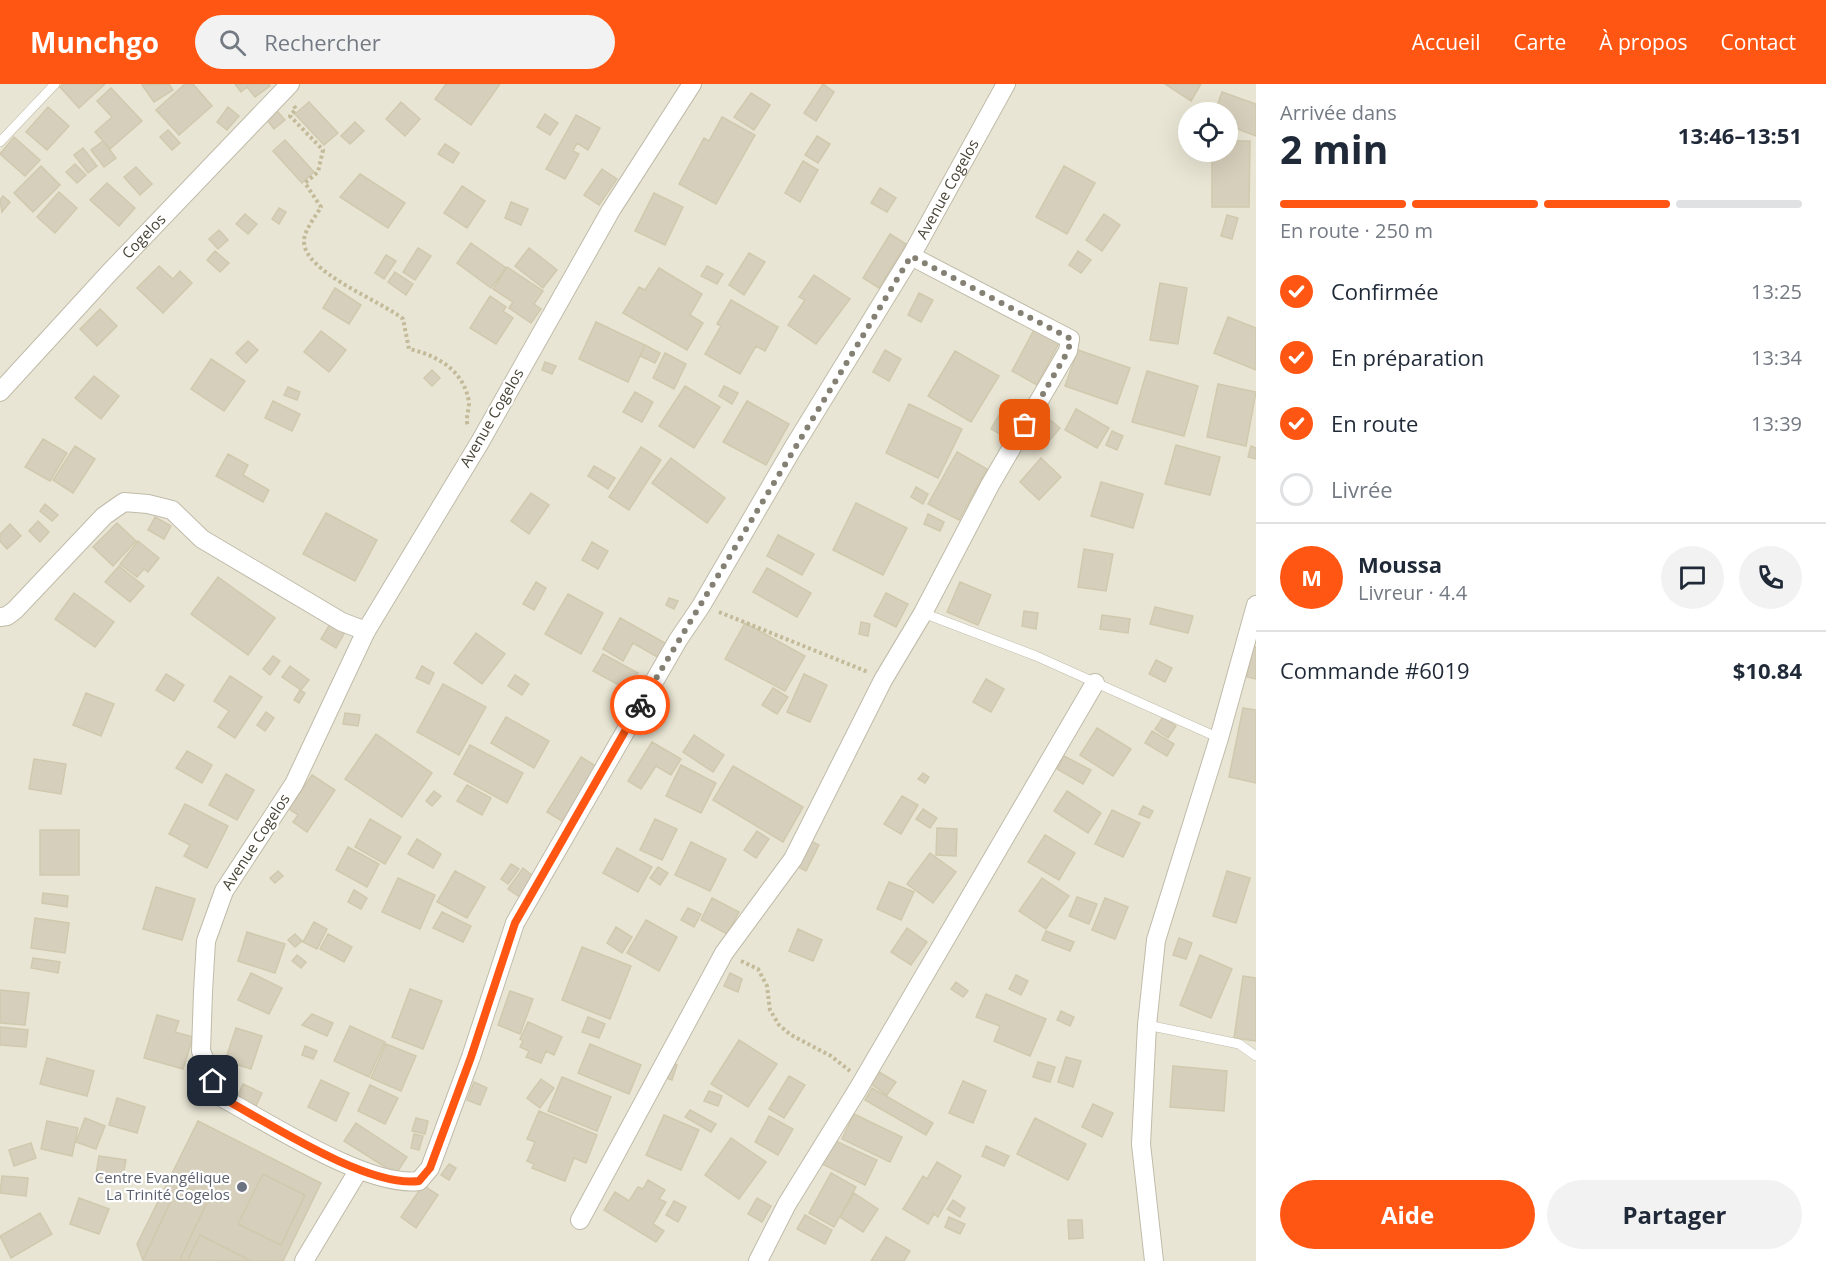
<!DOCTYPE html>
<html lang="fr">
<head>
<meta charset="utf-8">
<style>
  body { margin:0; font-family:"Open Sans",sans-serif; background:#f2f2f3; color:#1f2937; height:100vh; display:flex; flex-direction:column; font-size:22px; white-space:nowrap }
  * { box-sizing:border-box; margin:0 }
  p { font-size:20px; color:#747a83 }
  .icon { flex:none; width:33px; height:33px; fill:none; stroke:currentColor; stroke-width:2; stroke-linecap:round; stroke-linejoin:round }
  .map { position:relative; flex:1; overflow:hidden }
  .sheet { display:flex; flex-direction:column; background:#fff; width:570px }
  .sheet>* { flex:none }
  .controls { position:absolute; left:1178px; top:18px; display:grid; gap:12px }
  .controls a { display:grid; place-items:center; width:60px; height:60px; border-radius:50%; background:#fff; box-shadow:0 6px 24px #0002; font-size:30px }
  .pin { position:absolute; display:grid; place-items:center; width:51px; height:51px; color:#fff; margin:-26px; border-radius:12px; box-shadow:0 3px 9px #0006 }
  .courier { position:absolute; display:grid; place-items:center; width:60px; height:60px; margin:-30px; border:4px solid #ff5713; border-radius:50%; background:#fff; color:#222; box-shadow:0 2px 8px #0007 }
  .headline em { font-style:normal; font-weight:700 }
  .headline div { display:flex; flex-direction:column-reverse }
  .headline { display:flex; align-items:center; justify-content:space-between; height:102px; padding:0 24px }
  h1 { font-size:39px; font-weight:700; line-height:45px }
  .bar { display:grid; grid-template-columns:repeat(4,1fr); gap:9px 6px; align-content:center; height:72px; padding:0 24px }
  .bar i { height:8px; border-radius:4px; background:#e0e1e3 }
  .bar .active { background:#ff5713 }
  .bar p { grid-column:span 4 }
  .line { display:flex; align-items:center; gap:15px; padding:0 24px; border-top:2px solid #e0e1e3 }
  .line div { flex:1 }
  .round { display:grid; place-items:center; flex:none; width:63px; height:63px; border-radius:32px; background:#f2f2f3 }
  ol { padding:0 24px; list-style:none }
  li { display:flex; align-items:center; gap:18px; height:66px }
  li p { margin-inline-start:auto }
  li .icon { padding:6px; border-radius:50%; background:#ff5713; color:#fff; stroke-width:4 }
  li:last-child { color:#747a83 }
  li i { width:33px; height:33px; border:3px solid #e0e1e3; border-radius:50% }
  .button { display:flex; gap:12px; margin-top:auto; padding:12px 24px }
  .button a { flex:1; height:69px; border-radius:36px; background:#ff5713; color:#fff; font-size:24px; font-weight:700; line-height:69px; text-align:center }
  .button a+a { background:#f2f2f3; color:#1f2937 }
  header { display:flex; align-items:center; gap:36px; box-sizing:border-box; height:84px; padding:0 30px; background:#ff5713; color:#fff }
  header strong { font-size:28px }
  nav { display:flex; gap:33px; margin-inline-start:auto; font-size:21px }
  .search { width:420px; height:54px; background:#f2f2f3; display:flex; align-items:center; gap:15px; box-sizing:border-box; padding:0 21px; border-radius:33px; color:#747a83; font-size:22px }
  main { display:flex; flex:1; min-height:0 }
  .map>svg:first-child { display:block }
</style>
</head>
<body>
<header>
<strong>Munchgo</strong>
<div class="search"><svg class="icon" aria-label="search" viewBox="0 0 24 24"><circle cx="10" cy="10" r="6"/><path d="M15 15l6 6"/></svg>Rechercher</div>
<nav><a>Accueil</a><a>Carte</a><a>À propos</a><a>Contact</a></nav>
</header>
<main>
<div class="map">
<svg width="1256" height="1177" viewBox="0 0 1256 1177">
  <rect width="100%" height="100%" fill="#f4f2e7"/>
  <path fill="#e8e5d4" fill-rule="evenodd" d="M0,0H1256V1177H0ZM1188,28H1227V68H1188Z"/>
  <path fill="#d6cfbb" stroke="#d1c9ae" stroke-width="1.5" d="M63,0H105L79,24L60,3Z
    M169,0L173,6L154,18L142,1Z
    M185,0H193L212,22L179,51L156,26Z
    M235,0H269L270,2L255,13L247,3L241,8Z
    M446,0H500L471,41L435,15Z
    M823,0L834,8L816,37L804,29Z
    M1165,0H1201L1191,17Z
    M111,4L142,37L110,65L95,48L112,33L97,17Z
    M1222,8L1256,20V52L1227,41V28H1215Z
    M751,9L770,21L754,46L734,33Z
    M309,18L338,49L324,61L295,30Z
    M401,18L420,35L405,52L386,35Z
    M48,23L69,42L47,66L26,48Z
    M228,23L239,32L227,46L217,38Z
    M277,27L285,36L274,45L267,36Z
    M545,30L558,39L550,51L537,43Z
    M576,31L600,44L588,66L577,59L573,67L579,70L565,95L546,85Z
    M722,33L755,51L716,120L679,100L704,54L709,57Z
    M355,38L364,47L350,60L341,52Z
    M168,46L180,59L172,66L160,53Z
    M817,52L830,60L818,79L805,71Z
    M14,53L40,76L25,92L0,70Z
    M285,56L314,88L302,99L273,67Z
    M103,57L116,74L104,83L91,66Z
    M1227,57H1250L1249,123H1212V68H1227Z
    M445,60L459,69L453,79L438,70Z
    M83,64L97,82L88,89L74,71Z
    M803,77L818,86L800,118L785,109Z
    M75,80L86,91L77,99L66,88Z
    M41,82L60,101L33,128L14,109Z
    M1064,82L1095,99L1067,150L1036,133Z
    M136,83L152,100L140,111L124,93Z
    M602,85L617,95L599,121L584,111Z
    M360,90L405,119L388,144L340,113Z
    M107,99L135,124L119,142L90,116Z
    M462,102L485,117L467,144L444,129Z
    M880,104L896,114L887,128L871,119Z
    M59,108L77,124L55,149L37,133Z
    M654,109L683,123L665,161L635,147Z
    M3,112L10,118L2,128L0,116Z
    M511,118L528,125L521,141L505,134Z
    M279,124L286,128L279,140L272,135Z
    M245,130L257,140L248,150L236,140Z
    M1104,130L1120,141L1102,167L1086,156Z
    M1227,131L1238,134L1232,155L1221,152Z
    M219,146L228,156L218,165L209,155Z
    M890,150L906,160L879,204L863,194Z
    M471,159L506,184L491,204L457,179Z
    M418,164L431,172L415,196L403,188Z
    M529,164L557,186L543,204L515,182Z
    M215,167L229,179L220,188L207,176Z
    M1078,167L1091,176L1081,189L1069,181Z
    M749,169L765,178L744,211L729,201Z
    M386,171L396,177L384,195L375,189Z
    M159,182L173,195L180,187L192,199L163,229L137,204Z
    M707,182L723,190L717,200L701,192Z
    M507,183L543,207L534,220L541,225L531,239L509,224L513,218L493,205Z
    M659,184L702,210L690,231L703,239L687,266L623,229L639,203L645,206Z
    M395,188L413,200L406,211L388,198Z
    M814,191L850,215L816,260L788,241L805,216L799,213Z
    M1160,199L1187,204L1178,260L1150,256Z
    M335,204L361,221L349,240L323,224Z
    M919,209L933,216L921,238L908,231Z
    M490,212L506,223L503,227L513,234L496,260L470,244Z
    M731,216L778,243L765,267L756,262L740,290L705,270L721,242L717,240Z
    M100,225L117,242L97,262L80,245Z
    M1228,233L1256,244V286L1214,269Z
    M596,238L645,261L628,298L579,275Z
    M1035,244L1060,257L1037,301L1012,287Z
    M321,247L346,266L329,288L304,268Z
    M248,257L258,266L246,279L236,269Z
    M645,261L660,269L655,279L640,272Z
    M885,266L901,275L889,297L873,288Z
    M1078,266L1130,284L1117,320L1065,302Z
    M955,267L999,292L971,338L928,312Z
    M665,269L686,280L674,305L653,294Z
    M211,275L245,297L224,327L191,305Z
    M545,278L556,282L552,290L542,286Z
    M432,286L440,294L432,302L424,294Z
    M1147,287L1198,302L1184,352L1132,338Z
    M94,292L119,312L101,335L75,314Z
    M1218,300L1256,308L1246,362L1207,353Z
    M685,302L720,323L694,364L659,342Z
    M724,302L738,309L732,320L719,312Z
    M288,303L300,308L297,316L284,311Z
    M635,308L653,318L642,338L623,328Z
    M273,317L300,330L292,347L265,334Z
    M747,317L789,340L766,381L723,358Z
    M909,320L962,345L938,394L886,369Z
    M1076,325L1109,344L1097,364L1065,346Z
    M1002,326L1020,336L1009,355L991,345Z
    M1049,335L1060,344L1049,357L1038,348Z
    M1112,347L1123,352L1117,366L1106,361Z
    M43,355L67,369L50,397L25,383Z
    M1176,361L1220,373L1210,411L1165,400Z
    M75,362L95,375L73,409L53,396Z
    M1251,362L1256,364V375L1248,373Z
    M641,363L661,376L629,426L609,413Z
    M957,368L987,385L959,436L928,420Z
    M228,370L248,381L243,391L269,406L263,418L216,392Z
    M671,374L725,414L707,439L652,399Z
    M1041,374L1061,393L1039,416L1020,398Z
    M594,382L615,394L608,405L588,392Z
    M1101,398L1143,410L1133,444L1091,432Z
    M916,403L928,410L923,420L911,413Z
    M531,409L549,421L529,450L511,437Z
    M856,419L907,444L883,491L833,466Z
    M45,420L58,431L52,437L40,427Z
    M326,429L377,456L355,497L303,470Z
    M928,430L944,438L940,447L924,440Z
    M155,433L171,442L164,455L148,446Z
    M38,437L49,448L40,458L29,447Z
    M117,439L136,457L113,482L93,463Z
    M10,440L21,452L7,465L0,457V450Z
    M778,451L814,470L802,491L767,472Z
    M138,457L159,474L148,488L144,485L137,493L120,480Z
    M592,458L608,467L598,485L582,476Z
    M1084,465L1113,470L1106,507L1078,503Z
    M119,482L144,502L130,518L105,498Z
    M767,484L811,509L797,533L753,508Z
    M218,493L275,534L248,571L191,530Z
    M536,498L546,504L534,526L523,520Z
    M960,498L991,511L978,541L947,528Z
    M74,509L114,538L95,563L55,535Z
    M886,509L908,520L896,543L874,532Z
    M568,510L603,529L581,570L545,550Z
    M669,514L678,517L674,525L666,521Z
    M1155,523L1193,532L1188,549L1150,540Z
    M1024,527L1038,529L1036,545L1022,542Z
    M1102,531L1130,535L1128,549L1100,545Z
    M620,534L667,560L659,574L633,559L623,577L603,565Z
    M861,538L870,540L868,552L859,550Z
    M745,539L805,572L785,607L725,575Z
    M330,540L345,548L336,564L321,555Z
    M476,549L505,570L482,600L454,579Z
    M1253,562L1256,563V595L1247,593Z
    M603,570L638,589L628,606L593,587Z
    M273,572L280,577L270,591L263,585Z
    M1156,576L1172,584L1165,598L1149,590Z
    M290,582L309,596L301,606L282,593Z
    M422,582L434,589L429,600L416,594Z
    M166,590L184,601L174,617L156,606Z
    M804,590L827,601L810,638L787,628Z
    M515,591L529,600L522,611L508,602Z
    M230,592L262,613L235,654L218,643L229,627L214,617Z
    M986,595L1004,605L991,628L973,618Z
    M443,600L486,623L459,671L417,648Z
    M773,604L788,613L777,630L762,621Z
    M300,606L305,609L299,619L294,616Z
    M86,609L114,620L101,652L73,641Z
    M1243,624L1256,626V699L1229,693Z
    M266,628L274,634L265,647L257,641Z
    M345,629L360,631L358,642L343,640Z
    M506,633L549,657L534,684L491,659Z
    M1163,633L1176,642L1168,654L1155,645Z
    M1097,644L1131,665L1113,692L1080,671Z
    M1152,647L1174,660L1167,672L1145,659Z
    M376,650L432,689L402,733L345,695Z
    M694,651L724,671L713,688L683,668Z
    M652,658L681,675L671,691L656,682L641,705L628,697Z
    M470,661L523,689L507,719L454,690Z
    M187,667L212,681L202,699L176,684Z
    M1064,672L1091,686L1083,700L1057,685Z
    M581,673L599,684L565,739L547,728Z
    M34,675L66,680L61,710L29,705Z
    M681,681L716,699L701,729L666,712Z
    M733,682L803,723L783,758L713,716Z
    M923,689L929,693L925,699L918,695Z
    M226,690L254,706L237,736L209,721Z
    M312,691L335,706L307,748L293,738L298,731L289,725Z
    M467,701L491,714L482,731L457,717Z
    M434,707L441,712L432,722L426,717Z
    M1067,707L1101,729L1088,749L1054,727Z
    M902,712L918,721L901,750L884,740Z
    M185,720L228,742L207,784L184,772L190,761L169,750Z
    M1143,722L1153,727L1149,734L1139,730Z
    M923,725L937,734L930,744L916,735Z
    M1112,726L1140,739L1123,773L1095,760Z
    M370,735L401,753L385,780L355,763Z
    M655,735L677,745L662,776L640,766Z
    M937,744L957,745L956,772L936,771Z
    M40,746H79V791H40Z
    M757,747L769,755L756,774L744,766Z
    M1045,751L1075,769L1059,796L1028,778Z
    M417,755L441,770L433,784L408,770Z
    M807,755L819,761L806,787L794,781Z
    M691,758L726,775L710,807L675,791Z
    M348,763L379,780L367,803L336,786Z
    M617,764L652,783L638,808L603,789Z
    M930,769L956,788L933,819L907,800Z
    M511,780L519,785L508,800L501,795Z
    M658,783L668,789L660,801L650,794Z
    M523,784L534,793L520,813L508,805Z
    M278,787L283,792L275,799L270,794Z
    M455,787L485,803L467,834L437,818Z
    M1227,787L1250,794L1236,839L1213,832Z
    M398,794L435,811L420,845L382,828Z
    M1042,794L1069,812L1046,845L1019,827Z
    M889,798L914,808L901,836L877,825Z
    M156,803L195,815L182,856L143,845Z
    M354,806L367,814L361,825L348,818Z
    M43,809L68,812L67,823L42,819Z
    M1077,813L1097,820L1089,840L1069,832Z
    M712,814L739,828L727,850L701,836Z
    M1105,814L1128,823L1115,855L1092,846Z
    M688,824L701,830L694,843L681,836Z
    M442,828L471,842L463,858L433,844Z
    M35,834L69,839L65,869L31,864Z
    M646,836L677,853L659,887L627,869Z
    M314,838L327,845L317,865L303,858Z
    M616,843L632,853L622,869L607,859Z
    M907,844L927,858L911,881L891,868Z
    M798,845L822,856L813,877L789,867Z
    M1046,847L1074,858L1070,867L1042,856Z
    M247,848L285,860L275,889L238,877Z
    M295,850L302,857L295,863L288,856Z
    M328,850L352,863L344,878L320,865Z
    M1179,854L1192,859L1186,875L1173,871Z
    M582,863L631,882L610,935L562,916Z
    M297,871L306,878L301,884L292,877Z
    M1200,871L1232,885L1211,934L1180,921Z
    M33,874L60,878L58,889L31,884Z
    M251,889L282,904L269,930L238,916Z
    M730,889L742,895L738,908L724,902Z
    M1016,891L1028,897L1021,911L1009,905Z
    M1243,892L1256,894V957L1234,954Z
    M956,898L968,907L963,913L951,905Z
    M410,905L442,917L423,965L392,953Z
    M0,906L29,909L25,941L0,939Z
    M510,907L533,915L520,950L498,941Z
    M986,910L1046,935L1030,972L994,957L1000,942L976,933Z
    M1061,927L1074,933L1070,942L1057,936Z
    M312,930L333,939L327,952L302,941Z
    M157,931L179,937L175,948L193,953L183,985L144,974Z
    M588,933L605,940L599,954L582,948Z
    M528,938L562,953L554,971L546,967L541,979L526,973L529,967L520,963L523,957L520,955Z
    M350,942L385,958L369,993L334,977Z
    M0,943L28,946L26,963L0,961Z
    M236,944L262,952L251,985L225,977Z
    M739,956L777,980L748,1023L711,1000Z
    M386,960L416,972L401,1007L371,994Z
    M590,960L641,981L629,1010L578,989Z
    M305,962L317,967L313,975L302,971Z
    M1066,973L1081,977L1073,1003L1058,998Z
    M47,974L94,987L87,1012L40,1000Z
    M666,977L677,981L672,996L661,992Z
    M1038,978L1055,983L1050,998L1033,993Z
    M1173,982L1227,987L1224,1027L1170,1023Z
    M879,988L896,998L887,1011L871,1000Z
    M789,992L805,1001L784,1034L769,1025Z
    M562,993L611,1013L597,1047L548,1027Z
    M541,995L554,1004L540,1024L527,1014Z
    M321,996L349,1009L336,1037L308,1023Z
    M963,997L986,1007L973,1039L949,1029Z
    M474,998L487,1004L480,1021L467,1016Z
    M243,1000L262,1009L255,1024L236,1016Z
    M370,1001L398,1014L385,1040L358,1027Z
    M872,1004L933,1039L926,1051L865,1016Z
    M709,1007L722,1012L718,1022L704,1017Z
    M117,1014L145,1023L137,1049L109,1041Z
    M1093,1020L1113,1029L1102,1053L1082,1043Z
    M690,1026L716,1040L711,1048L685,1033Z
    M539,1027L597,1051L586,1079L574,1074L565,1097L532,1084L534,1080L527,1077L535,1058L527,1055Z
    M854,1030L902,1053L890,1078L842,1055Z
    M664,1031L699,1046L681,1086L646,1071Z
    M769,1032L793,1045L778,1071L755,1058Z
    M85,1034L105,1042L96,1065L76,1058Z
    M416,1034L428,1037L425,1050L412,1047Z
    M1035,1034L1086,1060L1068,1096L1017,1070Z
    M47,1037L78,1044L72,1072L41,1065Z
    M198,1037L321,1099L283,1177L143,1176L137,1160Z
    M356,1039L407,1073L396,1090L344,1057Z
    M414,1050L423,1052L419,1066L411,1064Z
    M731,1054L766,1078L739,1115L705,1091Z
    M831,1055L877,1076L865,1101L820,1079Z
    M31,1059L36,1074L14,1082L9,1066Z
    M986,1062L1009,1072L1004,1082L982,1072Z
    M99,1072L126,1076L122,1099L95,1096Z
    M937,1078L961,1092L938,1133L932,1129L934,1130L928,1140L903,1125L923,1092L927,1095Z
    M449,1080L456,1084L449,1096L441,1091Z
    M831,1089L856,1103L834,1143L809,1129Z
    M263,1090L305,1111L281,1161L238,1140Z
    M2,1092L28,1094L26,1112L0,1109Z
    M648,1096L665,1106L659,1115L666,1118L653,1140L664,1147L656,1158L604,1126L615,1108L629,1117L638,1103L643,1105Z
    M179,1100L209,1114L179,1177H145L143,1176Z
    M423,1101L438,1111L416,1144L401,1133Z
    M854,1109L878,1125L863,1148L840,1133Z
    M79,1114L109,1125L99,1150L70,1140Z
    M757,1114L771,1122L762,1138L748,1130Z
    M953,1116L965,1124L960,1133L947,1125Z
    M674,1117L686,1123L678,1138L666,1131Z
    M40,1129L52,1150L11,1174L0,1152Z
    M805,1131L832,1146L825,1160L797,1145Z
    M949,1133L965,1140L960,1150L945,1143Z
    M1068,1136H1082L1083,1154L1069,1155Z
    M200,1151L251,1177H187Z
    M886,1153L910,1167L904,1177H871Z"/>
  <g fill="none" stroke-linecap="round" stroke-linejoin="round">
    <g stroke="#c0bba9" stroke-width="10">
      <path id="service" d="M0,58L55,0
        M923,529L1036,572L1219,654
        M1147,941L1239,960L1256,972"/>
    </g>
    <g stroke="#c0bba9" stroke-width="20">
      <g id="minor">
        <path id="s1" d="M692,0L611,126L480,358L366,547L294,700L224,807L206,857L203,908L201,967L219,1012C268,1038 367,1104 419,1097L430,1084L471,973L515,839L678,556L701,522L793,364L911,172L1006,0"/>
        <path id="s2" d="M0,308L109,189L290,0"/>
        <path d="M0,533L7,532L15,526L104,432L124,418L148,420L172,426L202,455L342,538L366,547"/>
        <path d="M580,1136L724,869L793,775L883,596L923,529L990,401L1068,267L1070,255L911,172"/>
        <path d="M304,1177L358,1087"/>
        <path d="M758,1177L787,1120L858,1005L1095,599"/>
        <path d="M1154,1177L1141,1060L1147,941L1156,856L1219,654L1256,521"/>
      </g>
    </g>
    <path stroke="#c3ba99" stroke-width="4" stroke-dasharray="3 3" stroke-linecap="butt" d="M294,22L296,25L290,32L323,66L318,88L305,99L321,123C316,132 305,145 304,156C302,188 382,217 403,235L409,265C437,271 465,287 469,319C469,327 465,335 468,342
      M719,528L868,588
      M741,877L758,885L767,902L770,926L779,941L791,951L831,972L850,987"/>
    <use href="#service" stroke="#fff" stroke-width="9"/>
    <use href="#minor" stroke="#fff" stroke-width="18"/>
  </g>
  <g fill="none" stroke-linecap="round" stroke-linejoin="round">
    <path stroke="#848073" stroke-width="6" stroke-dasharray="0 10.8" d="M640,621L911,172L1071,255L1068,267L1025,341"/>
    <path stroke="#ff5713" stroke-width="8" d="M213,997L219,1012C267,1038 367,1104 419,1097L430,1084L471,973L515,839L640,621"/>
  </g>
  <circle fill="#6b7280" stroke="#fff" stroke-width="2" cx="242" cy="1103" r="6"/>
  <g text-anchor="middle" stroke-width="4.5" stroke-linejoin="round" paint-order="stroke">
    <g font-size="15" fill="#474335" stroke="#fff">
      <text dy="5" stroke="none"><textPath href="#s1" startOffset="2494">Avenue Cogelos</textPath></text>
      <text dy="5" stroke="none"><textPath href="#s2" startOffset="212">Cogelos</textPath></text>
      <text transform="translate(492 334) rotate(-60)" y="5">Avenue Cogelos</text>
      <text transform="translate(256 758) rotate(-57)" y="5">Avenue Cogelos</text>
    </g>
    <g font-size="15" fill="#5b616d" stroke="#fff" text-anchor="end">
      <text x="230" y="1099">Centre Evangélique<tspan x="230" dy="17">La Trinité Cogelos</tspan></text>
    </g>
  </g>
</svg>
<div class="controls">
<a><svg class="icon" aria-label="locate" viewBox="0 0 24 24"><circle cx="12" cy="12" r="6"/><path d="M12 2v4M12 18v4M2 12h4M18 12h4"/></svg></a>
</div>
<div class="pin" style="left:1025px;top:341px;background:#ea580c"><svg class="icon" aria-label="bag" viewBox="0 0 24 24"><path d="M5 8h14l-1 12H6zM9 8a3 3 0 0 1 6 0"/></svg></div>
<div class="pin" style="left:213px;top:997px;background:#1f2937"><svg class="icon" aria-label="home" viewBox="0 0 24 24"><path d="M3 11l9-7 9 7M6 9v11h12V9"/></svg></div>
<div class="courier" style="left:640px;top:621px"><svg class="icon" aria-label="bike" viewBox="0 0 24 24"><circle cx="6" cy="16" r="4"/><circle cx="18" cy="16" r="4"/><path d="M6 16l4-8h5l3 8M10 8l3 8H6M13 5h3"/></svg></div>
</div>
<section class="sheet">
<div class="headline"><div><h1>2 min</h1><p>Arrivée dans</p></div><em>13:46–13:51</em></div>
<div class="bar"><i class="active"></i><i class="active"></i><i class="active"></i><i></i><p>En route · 250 m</p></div>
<ol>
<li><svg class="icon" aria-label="check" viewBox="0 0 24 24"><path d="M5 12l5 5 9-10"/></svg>Confirmée<p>13:25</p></li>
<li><svg class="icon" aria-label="check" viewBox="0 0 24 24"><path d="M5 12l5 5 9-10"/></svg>En préparation<p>13:34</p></li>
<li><svg class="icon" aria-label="check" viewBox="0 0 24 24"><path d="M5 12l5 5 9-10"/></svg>En route<p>13:39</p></li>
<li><i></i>Livrée</li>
</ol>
<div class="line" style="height:108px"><b class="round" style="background:#ff5713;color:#fff">M</b><div><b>Moussa</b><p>Livreur · 4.4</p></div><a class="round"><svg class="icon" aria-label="chat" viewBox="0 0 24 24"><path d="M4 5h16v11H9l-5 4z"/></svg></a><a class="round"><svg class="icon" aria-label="phone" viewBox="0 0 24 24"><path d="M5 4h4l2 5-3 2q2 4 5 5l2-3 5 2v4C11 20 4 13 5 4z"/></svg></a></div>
<div class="line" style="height:78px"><div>Commande #6019</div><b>$10.84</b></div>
<div class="button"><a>Aide</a><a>Partager</a></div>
</section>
</main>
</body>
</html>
